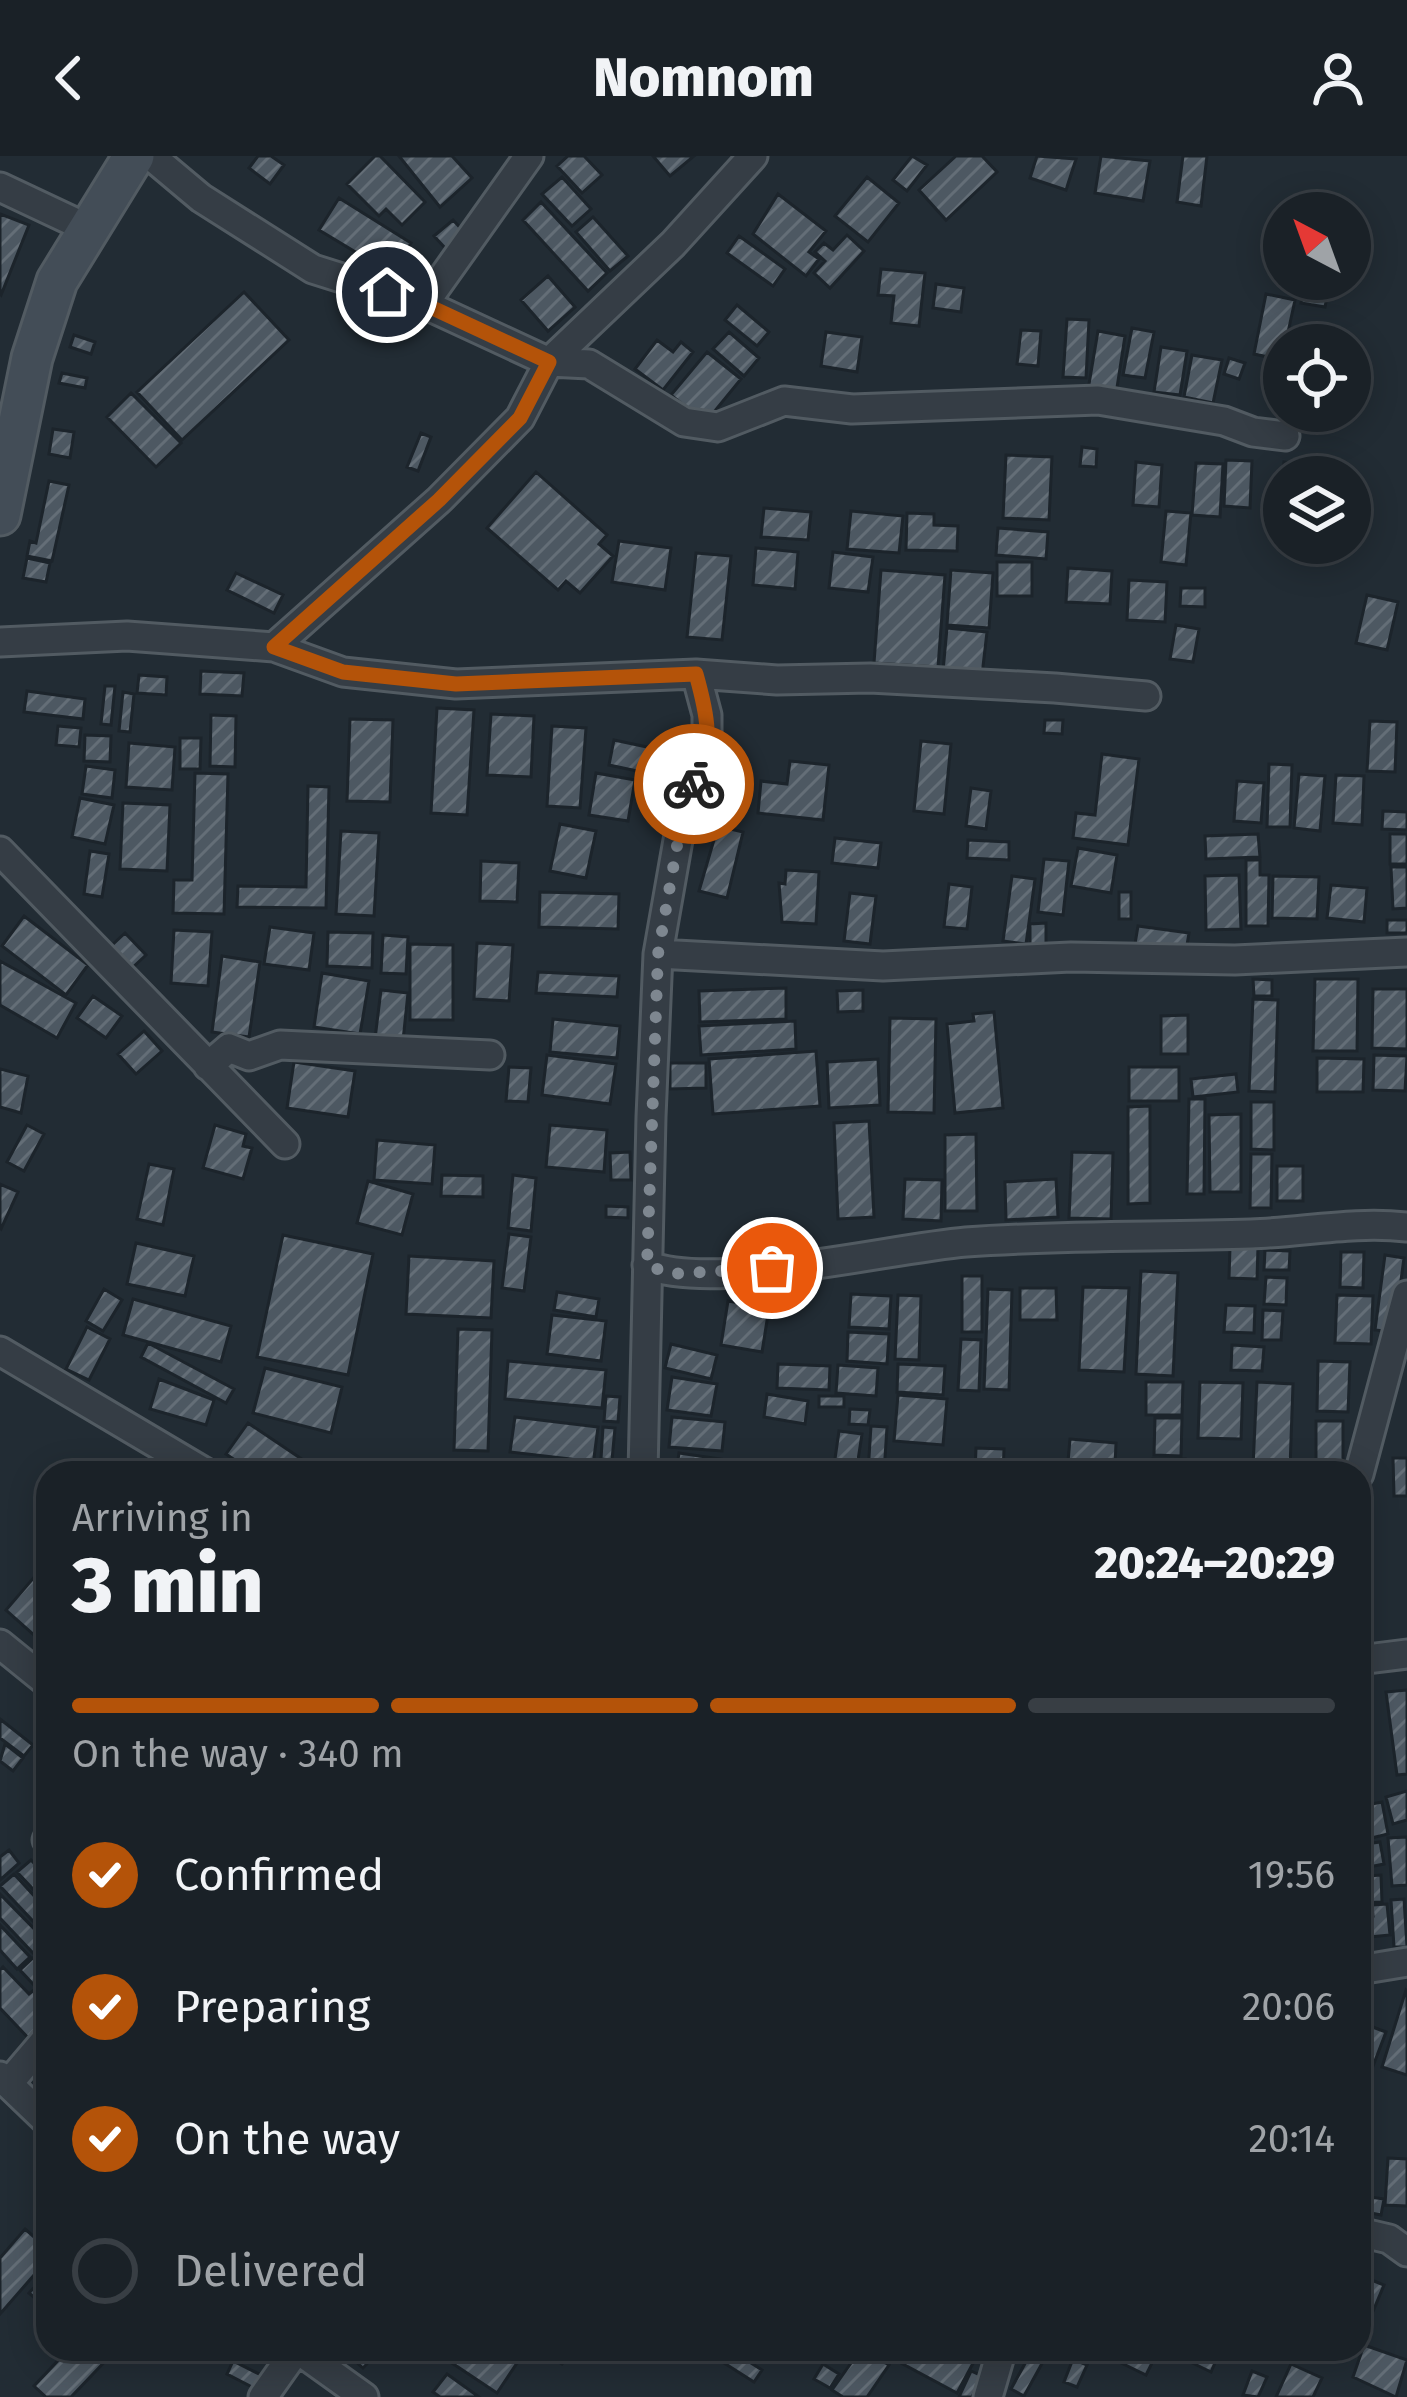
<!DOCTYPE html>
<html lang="en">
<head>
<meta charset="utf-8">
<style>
  body { margin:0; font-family:"Fira Sans",sans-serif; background:#272e33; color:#f1f3f6; height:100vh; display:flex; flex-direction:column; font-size:45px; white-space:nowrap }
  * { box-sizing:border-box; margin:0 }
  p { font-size:39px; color:#9fa3a7 }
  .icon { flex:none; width:66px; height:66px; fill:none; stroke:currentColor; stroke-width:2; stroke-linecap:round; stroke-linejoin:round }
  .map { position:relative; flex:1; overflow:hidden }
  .side { position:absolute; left:36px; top:1305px; width:1335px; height:900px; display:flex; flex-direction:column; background:#1a2127; border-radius:36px; box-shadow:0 6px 30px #0003,0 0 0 3px #383e44 }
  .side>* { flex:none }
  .needle { width:78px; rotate:319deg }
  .buttons { position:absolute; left:1263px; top:36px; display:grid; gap:24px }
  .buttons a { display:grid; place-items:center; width:108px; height:108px; border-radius:50%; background:#1a2127; box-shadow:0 6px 30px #0003,0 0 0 3px #383e44; font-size:60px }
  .pin { position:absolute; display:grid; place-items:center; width:102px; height:102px; color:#fff; margin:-51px; border:6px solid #fff; border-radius:50%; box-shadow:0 3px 12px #0007 }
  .courier { position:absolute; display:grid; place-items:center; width:120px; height:120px; margin:-60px; border:9px solid #b45309; border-radius:50%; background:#fff; color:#222; box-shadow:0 3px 15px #0007 }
  .head em { font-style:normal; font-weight:800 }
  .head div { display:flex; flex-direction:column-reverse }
  .head { display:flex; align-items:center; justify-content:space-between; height:204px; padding:0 36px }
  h1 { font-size:78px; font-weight:800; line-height:90px }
  .bar { display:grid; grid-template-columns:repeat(4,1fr); gap:18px 12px; align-content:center; height:144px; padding:0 36px }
  .bar i { height:15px; border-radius:9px; background:#383e44 }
  .bar .selected { background:#b45309 }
  .bar p { grid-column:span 4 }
  ol { padding:0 36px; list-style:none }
  li { display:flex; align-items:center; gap:36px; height:132px }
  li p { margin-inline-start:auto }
  li .icon { padding:12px; border-radius:50%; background:#b45309; color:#fff; stroke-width:4 }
  li:last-child { color:#9fa3a7 }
  li i { width:66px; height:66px; border:6px solid #383e44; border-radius:50% }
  header { display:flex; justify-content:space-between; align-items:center; height:156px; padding:0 36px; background:#1a2127; font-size:54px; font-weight:800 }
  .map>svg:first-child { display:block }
</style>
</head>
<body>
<header><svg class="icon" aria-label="back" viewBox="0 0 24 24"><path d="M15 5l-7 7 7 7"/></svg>Nomnom<svg class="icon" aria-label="person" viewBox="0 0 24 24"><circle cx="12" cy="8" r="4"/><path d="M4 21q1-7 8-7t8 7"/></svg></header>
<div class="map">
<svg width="1407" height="2241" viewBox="0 0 1407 2241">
  <defs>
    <pattern id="building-hatch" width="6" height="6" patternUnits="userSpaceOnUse" patternTransform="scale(3)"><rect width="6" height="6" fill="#4d5862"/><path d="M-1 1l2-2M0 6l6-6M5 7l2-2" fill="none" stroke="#646e77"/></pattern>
  </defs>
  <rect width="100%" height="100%" fill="#222c34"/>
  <path fill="url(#building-hatch)" stroke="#1c242b" stroke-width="3" d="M258,0H271L284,9L270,28L249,12Z
    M375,0H380L425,46L402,69L386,53L379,60L347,28Z
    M399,0H452L472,22L440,51Z
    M568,0H584L602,19L582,37L557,10Z
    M653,0H694L670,20Z
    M912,0L927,9L907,35L893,24Z
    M956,0H982L997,16L946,64L919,34Z
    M1037,0L1076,3L1066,34L1030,22Z
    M1101,0L1150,5L1143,45L1095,37Z
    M1183,0H1207L1201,50L1177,46Z
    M562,21L591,53L572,70L542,38Z
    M867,21L899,47L868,86L835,60Z
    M778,38L826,75L809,96L819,103L806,120L753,78Z
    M339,42L411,87L392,118L319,74Z
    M541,46L607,117L588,135L523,64Z
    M0,58L29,69L1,139L0,138Z
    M593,61L628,100L610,115L576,76Z
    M453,64L465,77L447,94L434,80Z
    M847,79L864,95L830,132L814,117L825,105L815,96L824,87L833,94Z
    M739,80L785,113L773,130L727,97Z
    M881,113L925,117L919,170L891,167L894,140L878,139Z
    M548,120L575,151L548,175L521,144Z
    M936,128L964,132L961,156L933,152Z
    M1303,133L1328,136L1325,151L1301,147Z
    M244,136L289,184L182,284L137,236Z
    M1266,138L1295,144L1282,204L1254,198Z
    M737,149L769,176L757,190L725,164Z
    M1067,163L1089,164L1086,222L1063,221Z
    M1132,172L1154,176L1145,222L1123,219Z
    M1021,174L1041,175L1038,210L1017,208Z
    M1098,175L1125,180L1116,238L1088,234Z
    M729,176L759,202L744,220L713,193Z
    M826,176L862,181L857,216L821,210Z
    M74,179L95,186L91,198L70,191Z
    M657,184L673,196L681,186L693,196L663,234L635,213Z
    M1161,191L1187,195L1180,239L1154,236Z
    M707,196L741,223L705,267L671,239Z
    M1192,199L1222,204L1213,247L1184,241Z
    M1229,202L1245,207L1239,223L1224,218Z
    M62,217L87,222L85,232L59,227Z
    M131,237L181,287L156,311L107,261Z
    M53,273L74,276L70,302L49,298Z
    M421,277L431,281L418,315L407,311Z
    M1082,291L1097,293L1096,311L1080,310Z
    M1006,299L1052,301L1049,364L1003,362Z
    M1226,304L1252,305L1250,352L1224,350Z
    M1136,306L1162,309L1159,351L1133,349Z
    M1284,306L1310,309L1308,321H1284V341L1279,340Z
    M1196,307L1223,308L1220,361L1192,359Z
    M536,316L607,379L599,388L613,400L580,437L566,425L558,434L487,372Z
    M49,325L69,329L52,405L27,400L30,385L36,387Z
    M764,352L811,356L808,384L761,381Z
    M851,355L903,360L899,397L847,393Z
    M1166,355L1191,357L1186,409L1161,406Z
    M907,357L934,358V369L958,370L957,395L906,394Z
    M998,372L1048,376L1046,403L996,399Z
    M619,385L671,392L665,434L612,426Z
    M756,392L798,396L795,433L753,429Z
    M833,396L873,401L868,436L829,432Z
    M696,397L731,400L722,484L687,481Z
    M27,402L50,407L46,426L23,422Z
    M997,406H1032V440H997Z
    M1068,412L1112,415L1110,448L1066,446Z
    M881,414L945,419L938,511L874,507Z
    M951,414L993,417L989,472L947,469Z
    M236,417L283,439L274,457L227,434Z
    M1129,424L1167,426L1165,466L1127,464Z
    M1181,432H1205V451L1180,450Z
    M1367,439L1398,446L1387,494L1356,487Z
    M1176,469L1199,473L1193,506L1170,503Z
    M947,472L987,476L982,519L943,515Z
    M201,515L244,517L242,540L200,538Z
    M139,519L167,521L166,539L137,537Z
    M105,530H115L111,569L101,568Z
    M27,535L85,543L83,563L24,556Z
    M123,536L134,538L130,576L119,575Z
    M437,552L474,554L467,659L431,657Z
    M491,558L534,560L531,621L487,619Z
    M211,559L236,560L235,611L210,610Z
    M350,563L393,564L390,646L347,645Z
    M1045,564H1063L1062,578L1044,577Z
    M1370,565L1397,566L1395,616L1367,615Z
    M58,570L81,572L79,591L56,589Z
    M552,570L586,572L580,652L547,650Z
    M85,579L111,580L110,606L84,605Z
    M180,582H201L200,613H180Z
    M614,584L661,594L656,619L609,609Z
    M921,585L951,588L944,658L914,655Z
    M129,587L175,591L172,634L126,631Z
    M1102,598L1139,603L1128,689L1073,682L1076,657L1095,659Z
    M790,605L829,609L823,664L758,657L761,625L787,628Z
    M1269,608L1292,609L1290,671H1267Z
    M86,610L115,614L112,642L82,638Z
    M195,617L228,618L224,758L173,757L174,724H192Z
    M596,617L635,624L628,665L589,659Z
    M1299,618L1325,620L1320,675L1294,672Z
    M1336,619L1364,620L1362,669L1333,667Z
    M1237,625L1264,627L1261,667L1234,665Z
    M308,630L329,631L326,752L237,751L238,730L306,731Z
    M971,632L991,635L986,673L966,670Z
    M80,642L114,649L105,688L72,681Z
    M123,647L170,649L167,715L120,713Z
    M1383,655L1407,656V674L1382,673Z
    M560,668L596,675L586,722L550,715Z
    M718,670L743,676L727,742L699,735Z
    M341,675L379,677L374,760L336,758Z
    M1258,678L1260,701L1206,703L1205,680Z
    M1390,678H1407V708H1390Z
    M835,682L881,687L878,712L832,707Z
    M968,684L1009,686V704L967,702Z
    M1078,692L1117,699L1111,737L1071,730Z
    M90,695L109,698L102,741L84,738Z
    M1044,703L1069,705L1063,759L1038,756Z
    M1246,704H1260V719H1269L1268,770H1246Z
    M481,705L519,707L517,746L480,745Z
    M1391,711H1407V752L1393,753Z
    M786,714L819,716L816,768L782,766L779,727L785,728Z
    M1239,719L1241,773L1206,774L1205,720Z
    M1012,720L1035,723L1026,788L1003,785Z
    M1273,720L1319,721L1317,763L1272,762Z
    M949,728L972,731L967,773L944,771Z
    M1331,729L1367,732L1364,766L1327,762Z
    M540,736L619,738L618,773L539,771Z
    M1119,736H1131V763H1119Z
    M850,737L876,740L870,788L844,785Z
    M24,760L88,809L66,839L2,790Z
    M1387,764H1407V777H1387Z
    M1046,767V788L1030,789V768Z
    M1138,770L1189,777L1186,795L1135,788Z
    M270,771L314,777L309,814L264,808Z
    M174,774L212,776L208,830L171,827Z
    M328,776L373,777L372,812L327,810Z
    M125,777L146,799L131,813L110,791Z
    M383,779L408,781L406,818L381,817Z
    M477,787L513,789L509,845L474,843Z
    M410,788L453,789V864H410Z
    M222,800L260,806L249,881L212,876Z
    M0,805L76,847L57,882L0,849Z
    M538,816L619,820L617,841L536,837Z
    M322,817L369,825L360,878L314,871Z
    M1253,823L1272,824V840H1254Z
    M1315,823H1358L1357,895H1313Z
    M786,832V863L700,866L699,835Z
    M1373,833H1407V893L1372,892Z
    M381,834L408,837L402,894L374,891Z
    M863,834V855L838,856L837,835Z
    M93,840L122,860L106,882L77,862Z
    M1253,843L1278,844L1275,936L1249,935Z
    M994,856L1003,952L955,957L947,868L974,865L973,858Z
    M1188,859V898H1161V860Z
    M890,862L936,863L934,957L888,956Z
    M553,863L620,870L617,902L550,896Z
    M795,865L796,893L701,899L699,870Z
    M144,875L162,895L136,918L118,898Z
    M816,895L820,950L713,958L709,903Z
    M547,899L616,908L610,948L542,939Z
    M1374,899L1407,900L1405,935L1373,934Z
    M1317,902L1364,903L1363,936H1317Z
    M878,903L880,949L829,952L827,906Z
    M294,906L355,915L348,961L287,952Z
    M670,907H706V932L670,933Z
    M509,911L531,912L528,946L506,945Z
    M1129,911H1179V945H1129Z
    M0,913L28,920L21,957L0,951Z
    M1236,918L1238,936L1193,941L1191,923Z
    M1189,943H1205L1204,1038H1187Z
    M1251,946H1274V994L1251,993Z
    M1150,950V1047L1128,1048V951Z
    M1241,958V1036H1210L1209,959Z
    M869,965L874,1061L838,1063L834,967Z
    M27,969L44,978L24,1015L7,1006Z
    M215,969L246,978L243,990L252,992L243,1023L203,1012Z
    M550,969L607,974L604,1016L546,1011Z
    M976,978L977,1055H945V979Z
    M377,984L435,989L432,1028L374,1024Z
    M630,996L631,1024H611L610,997Z
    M1072,996L1113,997L1111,1063L1069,1062Z
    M1251,998H1272L1271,1052H1250Z
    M149,1008L174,1013L163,1069L137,1063Z
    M1277,1010H1303V1045H1277Z
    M442,1019L483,1020V1041L441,1040Z
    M513,1019L536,1022L531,1075L508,1072Z
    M905,1023L942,1024L941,1065L903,1063Z
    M1056,1023L1058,1061L1006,1064L1005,1026Z
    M368,1025L413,1038L402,1079L357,1067Z
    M0,1028L18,1036L1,1073L0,1072Z
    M606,1050L628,1051V1062L606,1061Z
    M509,1078L531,1081L524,1135L502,1132Z
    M283,1079L373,1098L348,1219L257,1201Z
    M136,1087L194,1100L185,1140L127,1128Z
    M1230,1091H1258L1257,1123L1229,1122Z
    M1265,1094L1290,1095L1289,1114H1264Z
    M1341,1096H1364L1363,1132L1340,1131Z
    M1385,1099L1404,1102L1394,1176L1375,1174Z
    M409,1100L494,1105L491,1162L406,1158Z
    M1141,1115L1178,1117L1173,1220L1136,1218Z
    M962,1120H982V1176H962Z
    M1266,1121L1287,1122L1286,1149L1264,1148Z
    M1083,1131L1129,1132L1124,1216L1079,1214Z
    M1020,1132H1056L1057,1164H1020Z
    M104,1133L122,1144L103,1175L86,1165Z
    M988,1133L1012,1134L1009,1234L984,1233Z
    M557,1136L599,1143L596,1161L554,1154Z
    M851,1138L891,1140L889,1173L849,1171Z
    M898,1139L921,1140L919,1204L895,1203Z
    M1337,1139L1373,1140L1371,1188L1335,1187Z
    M133,1143L231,1170L221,1206L123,1179Z
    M728,1145L769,1152L762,1196L721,1189Z
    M1226,1149L1255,1150L1254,1177L1224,1176Z
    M1263,1154L1283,1155L1281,1184H1262Z
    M552,1159L606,1165L601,1205L547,1198Z
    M87,1171L110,1183L89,1224L66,1213Z
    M458,1173L492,1174L488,1295L454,1294Z
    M848,1176L889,1178L887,1208L847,1205Z
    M961,1183L981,1184L979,1235L958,1234Z
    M148,1187L234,1233L226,1247L141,1201Z
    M671,1188L717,1199L711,1223L665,1212Z
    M1232,1189L1264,1191L1262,1215L1231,1214Z
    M508,1205L606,1214L602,1252L505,1243Z
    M1318,1205L1350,1206L1348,1256L1317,1255Z
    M778,1208L830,1210L829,1234L777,1232Z
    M898,1208L945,1210L943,1239L897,1236Z
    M838,1209L878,1212L876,1240L836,1237Z
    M265,1212L342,1231L331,1277L253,1257Z
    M672,1221L717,1228L711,1260L667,1254Z
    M159,1223L214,1244L206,1269L150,1253Z
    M1146,1226H1183L1182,1259H1146Z
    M1200,1226L1243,1227L1241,1283L1198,1282Z
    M1257,1226L1293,1228L1290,1312L1253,1311Z
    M767,1238L808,1245L805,1268L764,1261Z
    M898,1239L947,1243L943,1289L894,1285Z
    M606,1240L620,1241L618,1266L604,1265Z
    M819,1240H844V1251H819Z
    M850,1253L870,1254L868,1269L849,1268Z
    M515,1261L598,1271L592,1317L570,1316L571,1303L510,1296Z
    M672,1261L725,1266L722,1295L669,1291Z
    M1155,1262H1182L1181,1300L1154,1299Z
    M1316,1265H1343V1317H1316Z
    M248,1267L306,1306L299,1317H254L226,1298Z
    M871,1270L887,1271L884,1317H868Z
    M603,1271L615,1272L612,1304L601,1303Z
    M839,1275L862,1278L856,1317H833Z
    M1070,1283L1116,1287L1115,1310L1068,1306Z
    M976,1292L1004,1293L1003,1317H975Z
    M679,1297L767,1310L766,1317H676Z
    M1393,1302H1407V1340H1394Z
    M1153,1303H1185L1184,1317H1153Z
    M36,1419L48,1429V1479L42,1486L6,1454Z
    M1407,1534V1618L1397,1619L1386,1536Z
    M1359,1558H1370L1371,1578H1359Z
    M0,1563L33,1589L24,1600L0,1582Z
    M5,1588L23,1602L13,1615L0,1605Z
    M1407,1635V1664L1393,1668L1386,1641Z
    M1366,1643L1367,1649L1382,1646L1388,1678L1359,1685V1644Z
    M1407,1681V1729L1392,1730L1388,1682Z
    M1380,1686L1384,1708L1359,1713V1689Z
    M9,1694L19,1707L0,1724V1701Z
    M31,1704L48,1722V1749L17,1716Z
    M1359,1717L1360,1729L1368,1728V1720L1381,1719L1382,1746L1359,1747Z
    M14,1718L48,1755V1781L0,1730Z
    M0,1738L46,1785L33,1797L0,1762Z
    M1404,1743L1407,1791H1394L1391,1744Z
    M1387,1748L1390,1779L1359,1782V1750H1364L1365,1760H1373L1372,1749Z
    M0,1769L30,1801L17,1813L0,1794Z
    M34,1801L48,1815V1844L20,1814Z
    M3,1811L29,1838L34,1834L48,1848V1874L33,1887L0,1852V1814Z
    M1406,1834L1407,1835V1919L1382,1911Z
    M1359,1866L1386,1876L1373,1910L1368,1908L1362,1924L1359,1923Z
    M1388,2002L1407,2003V2050L1385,2049Z
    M1363,2040L1384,2043L1381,2059L1361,2055Z
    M25,2073L48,2093V2103L0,2158V2102Z
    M1359,2119L1384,2129L1366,2172L1359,2169Z
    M42,2123L48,2128V2153L29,2137Z
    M1364,2189L1407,2204L1396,2241L1353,2221Z
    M69,2193H107L112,2198L71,2241H46L34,2230Z
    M349,2193H372L377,2197L363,2212L346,2197Z
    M453,2193H484L493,2202L498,2193H509L521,2201L497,2237L446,2203Z
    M539,2193H572L562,2208Z
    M729,2193L762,2214L754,2226L721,2205Z
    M861,2193L889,2209L867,2241H843L832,2234Z
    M894,2193H969L978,2198L957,2237L890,2201Z
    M1103,2193H1159L1146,2219L1101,2197Z
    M1164,2193H1221L1211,2216Z
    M1032,2195L1045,2202L1024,2240L1011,2233Z
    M1073,2203L1087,2209L1077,2231L1064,2226Z
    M233,2205L261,2219L254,2232L227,2218Z
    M823,2208L839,2218L830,2232L814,2223Z
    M1291,2208L1322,2222L1313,2241H1276Z
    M971,2215L982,2220L972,2241H959Z
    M1252,2215L1267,2221L1258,2241L1243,2239Z
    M447,2218L479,2241H440L433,2236Z"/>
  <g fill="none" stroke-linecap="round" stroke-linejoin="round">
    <g stroke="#525b62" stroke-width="33">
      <path id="street" d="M151,0L201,42L313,113L424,148L549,206L589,208L684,266L718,271L784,245L852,253L1098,244L1224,265L1253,276L1285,280
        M0,31L87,72
        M424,148L529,0
        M0,486L127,480L274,491L343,516L456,528L696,518L777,524L870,522L1055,532L1146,540
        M274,491L439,344L520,262L549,206L673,88L753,0
        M0,695L285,988
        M658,798L883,810L1071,801L1235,804L1407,796
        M208,910L229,892L249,900L280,889L490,899
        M647,1109C715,1136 886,1093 966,1086C1060,1079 1156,1081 1251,1078C1304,1076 1355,1065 1407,1071
        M0,1195L206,1317
        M643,1317L651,961L658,798L684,650L707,596V559L696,518
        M1359,1318L1407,1139
        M0,1488L48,1527
        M1359,1504L1407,1498
        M47,1684L48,1685
        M1359,1814L1407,1806
        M0,1920L48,1966
        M8,1928L48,1881
        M1359,2076L1389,2083L1407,2096
        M297,2193L364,2241
        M263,2241L297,2193
        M988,2241L1002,2193"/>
    </g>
    <g stroke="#525b62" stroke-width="45">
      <path id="secondary" d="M0,359L32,202L57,125L134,0"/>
    </g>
    <use href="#street" stroke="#353d45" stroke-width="27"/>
    <use href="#secondary" stroke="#434d57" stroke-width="39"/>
  </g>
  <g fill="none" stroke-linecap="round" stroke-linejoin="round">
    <path stroke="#7e8790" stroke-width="12" stroke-dasharray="0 21.6" d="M694,628L684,650L658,798L647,1109L670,1118L772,1112"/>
    <path stroke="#b45309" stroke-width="15" d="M387,136L424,148L549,206L520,262L439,344L274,491L343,516L456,528L696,518C707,557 715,590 694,628"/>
  </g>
</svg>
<div class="buttons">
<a><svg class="needle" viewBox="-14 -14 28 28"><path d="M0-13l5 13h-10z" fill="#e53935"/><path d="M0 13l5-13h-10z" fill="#9fa3a7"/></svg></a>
<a><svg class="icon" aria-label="locate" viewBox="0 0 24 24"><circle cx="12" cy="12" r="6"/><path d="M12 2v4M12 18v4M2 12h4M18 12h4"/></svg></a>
<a><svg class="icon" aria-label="layers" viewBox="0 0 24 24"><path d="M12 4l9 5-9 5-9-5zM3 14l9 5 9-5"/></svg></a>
</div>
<div class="pin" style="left:772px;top:1112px;background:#ea580c"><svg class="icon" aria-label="bag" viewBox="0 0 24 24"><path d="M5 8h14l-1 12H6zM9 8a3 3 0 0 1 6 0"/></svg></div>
<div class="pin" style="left:387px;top:136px;background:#1f2937"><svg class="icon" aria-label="home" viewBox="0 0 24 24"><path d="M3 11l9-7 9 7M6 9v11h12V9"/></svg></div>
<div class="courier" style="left:694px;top:628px"><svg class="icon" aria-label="bike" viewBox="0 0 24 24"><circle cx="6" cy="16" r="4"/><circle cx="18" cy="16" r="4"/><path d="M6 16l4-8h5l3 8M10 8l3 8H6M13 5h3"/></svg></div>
<section class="side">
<div class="head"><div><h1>3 min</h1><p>Arriving in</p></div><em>20:24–20:29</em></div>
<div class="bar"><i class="selected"></i><i class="selected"></i><i class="selected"></i><i></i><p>On the way · 340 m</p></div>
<ol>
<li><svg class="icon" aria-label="check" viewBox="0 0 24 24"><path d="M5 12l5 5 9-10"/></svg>Confirmed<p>19:56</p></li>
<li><svg class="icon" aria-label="check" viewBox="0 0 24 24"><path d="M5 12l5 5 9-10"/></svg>Preparing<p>20:06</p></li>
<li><svg class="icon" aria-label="check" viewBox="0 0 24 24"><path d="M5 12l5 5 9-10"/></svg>On the way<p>20:14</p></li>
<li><i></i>Delivered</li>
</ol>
</section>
</div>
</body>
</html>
